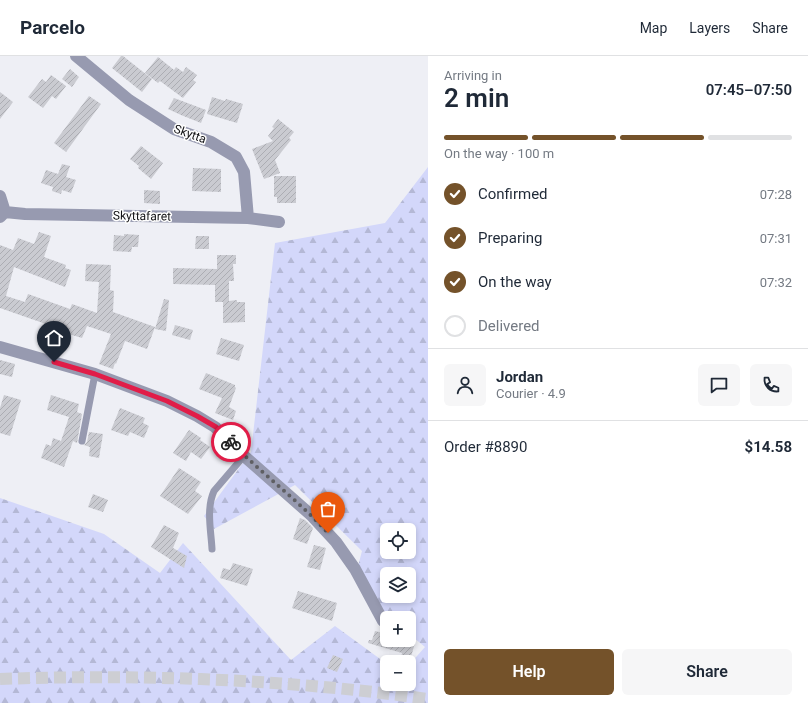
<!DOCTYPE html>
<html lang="en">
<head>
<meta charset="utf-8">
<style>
  body { margin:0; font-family:Roboto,sans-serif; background:#f6f6f7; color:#1f2937; height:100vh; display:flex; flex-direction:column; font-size:15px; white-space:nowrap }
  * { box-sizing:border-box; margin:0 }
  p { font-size:13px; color:#747a83 }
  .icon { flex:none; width:22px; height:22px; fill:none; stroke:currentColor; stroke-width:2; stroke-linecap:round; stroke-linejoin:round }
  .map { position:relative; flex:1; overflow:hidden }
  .side { display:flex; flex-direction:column; background:#fff; width:380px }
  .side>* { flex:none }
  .controls { position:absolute; left:380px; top:467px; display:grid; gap:8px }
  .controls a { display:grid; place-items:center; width:36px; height:36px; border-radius:6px; background:#fff; box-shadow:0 2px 6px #0003; font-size:20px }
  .pin { position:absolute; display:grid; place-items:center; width:34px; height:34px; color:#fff; margin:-41px -17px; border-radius:50% 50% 50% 0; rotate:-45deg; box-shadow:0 0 4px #0007 }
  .pin .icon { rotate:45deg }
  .courier { position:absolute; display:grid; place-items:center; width:40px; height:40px; margin:-20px; border:3px solid #e11d48; border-radius:50%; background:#fff; color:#222; box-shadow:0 1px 5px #0007 }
  .headline em { font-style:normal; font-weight:600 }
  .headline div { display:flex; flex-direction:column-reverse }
  .headline { display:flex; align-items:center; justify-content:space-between; height:68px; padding:0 16px }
  h1 { font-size:26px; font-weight:600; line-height:30px }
  .bar { display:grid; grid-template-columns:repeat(4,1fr); gap:6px 4px; align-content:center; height:48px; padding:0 16px }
  .bar i { height:5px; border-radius:3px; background:#e0e1e3 }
  .bar .active { background:#74522a }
  .bar p { grid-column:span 4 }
  .line { display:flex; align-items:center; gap:10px; padding:0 16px; border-top:1px solid #e0e1e3 }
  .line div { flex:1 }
  .round { display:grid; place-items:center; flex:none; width:42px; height:42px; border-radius:6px; background:#f6f6f7 }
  ol { padding:0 16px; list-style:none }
  li { display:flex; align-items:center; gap:12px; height:44px }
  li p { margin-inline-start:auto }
  li .icon { padding:4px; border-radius:50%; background:#74522a; color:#fff; stroke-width:4 }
  li:last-child { color:#747a83 }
  li i { width:22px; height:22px; border:2px solid #e0e1e3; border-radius:50% }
  .action { display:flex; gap:8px; margin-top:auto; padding:8px 16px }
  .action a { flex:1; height:46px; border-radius:6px; background:#74522a; color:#fff; font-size:16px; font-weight:600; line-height:46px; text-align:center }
  .action a+a { background:#f6f6f7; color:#1f2937 }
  header { display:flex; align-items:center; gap:24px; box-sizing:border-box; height:56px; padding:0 20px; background:#fff; border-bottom:1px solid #e0e1e3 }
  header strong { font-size:19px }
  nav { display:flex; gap:22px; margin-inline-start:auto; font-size:14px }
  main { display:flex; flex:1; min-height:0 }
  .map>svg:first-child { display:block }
</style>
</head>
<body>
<header>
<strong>Parcelo</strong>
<nav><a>Map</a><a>Layers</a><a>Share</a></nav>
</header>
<main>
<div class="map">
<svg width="428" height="647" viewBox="0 0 428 647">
  <defs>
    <pattern id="forest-firs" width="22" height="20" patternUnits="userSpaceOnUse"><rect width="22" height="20" fill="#d3d7fa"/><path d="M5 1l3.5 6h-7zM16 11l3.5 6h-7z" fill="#b4b8d5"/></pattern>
    <pattern id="building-hatch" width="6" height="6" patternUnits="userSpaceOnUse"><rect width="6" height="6" fill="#cacbd1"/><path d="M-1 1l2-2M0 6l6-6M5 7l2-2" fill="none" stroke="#acadb3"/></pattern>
  </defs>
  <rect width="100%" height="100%" fill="#eeeff5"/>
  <path fill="url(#forest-firs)" fill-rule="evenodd" d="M428,111V647H0V442L104,478L160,517L183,487L291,604L335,570L387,608V628H409V609L425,591L409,578V562H388L357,514L362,495L295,429L214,473L204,460L251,396L275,187L385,167ZM387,474H409V496H387ZM387,518H409V540H387Z"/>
  <path fill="url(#building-hatch)" d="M121,0H123L152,23L142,36L112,12Z
    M158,1L174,14L176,11L183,16L186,11L197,19L193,24L196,26L183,42L160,25L158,27L145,17Z
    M70,13L79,21L72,31L62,23Z
    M51,19L66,30L56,43L52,40L43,52L28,41L42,23L46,26Z
    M0,36L13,46L0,63Z
    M89,40L101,48L66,96L54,87Z
    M212,41L225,45L226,43L243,48L237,67L207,58Z
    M174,42L206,54L201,67L181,59L168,53Z
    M278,63L294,76L289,82L291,84L275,104L280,117L264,123L252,93L273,85L268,80L274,72L272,71Z
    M141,90L163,107L151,123L138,112L139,110L130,103Z
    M62,108L70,110L66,121L76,124L71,137L62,134L61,138L52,135L53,131L41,127L46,114L58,118Z
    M193,112L221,113V136L192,135Z
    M274,120H296V147H277V141H274Z
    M144,134L160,135V148L144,147Z
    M39,176L51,180L44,201L66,209L65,212L71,214L65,231L14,211L6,240L25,246L28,238L70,253L72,248L97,257L99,226L85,225L86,208L111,209L110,234L114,235L113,256L155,271L147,293L125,285L116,308L115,307L113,313L99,308L111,278L87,270L82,282L62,276L63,274L0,252V189L13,194L18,182L34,188Z
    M124,178L139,179L138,191H132L131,196L113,195L114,179L124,180Z
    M196,180H209V193H195Z
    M217,199H236V208H233L234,225H229V245L237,244V246H245V266L223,267V246H215V229L173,228V212L217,213Z
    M164,243L169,244L166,275L155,273Z
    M175,269L193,274L190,284L172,279Z
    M221,282L244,289L239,305L216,298Z
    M0,304L15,308L12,321L0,318Z
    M206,317L235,329V331L236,332L229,351L236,355L233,364L215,357L222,342L199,333Z
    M4,339L21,344L10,380L0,377V352Z
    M51,339L79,348L77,356L82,358L77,387L73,385L64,411L41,402L46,388L51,390L53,382L61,385L69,361L47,354Z
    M120,352L145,362L143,367L149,370L144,382L130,376L128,380L111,374Z
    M189,374L201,382L200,384L210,391L201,403L191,396L186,405L173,397Z
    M89,376L103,378L99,402L89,400L90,391L84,389L87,386Z
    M179,412L201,426L195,435L202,440L188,458L160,440Z
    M93,438L108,444L103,456L88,451Z
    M300,462L305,464L313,472L307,488L293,483Z
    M164,469L179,477L173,492L187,500L184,512L151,491Z
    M314,489L326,492L320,514L307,511Z
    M233,507L253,513L247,530L220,522L223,512L230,514Z
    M298,535L337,547L332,565L292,552Z
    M375,575L387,578V584H416L409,607L400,606L402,597L368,587L369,584H372Z
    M333,599L343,603L337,616L327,612Z"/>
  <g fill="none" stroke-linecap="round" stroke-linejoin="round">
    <path stroke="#cdced3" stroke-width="12" stroke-dasharray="12 6" stroke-linecap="butt" d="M0,623C143,618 286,623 428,643"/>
    <path stroke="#979ab0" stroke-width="7" d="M82,385L95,318
      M212,493C211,474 206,453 214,435L244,400"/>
    <path stroke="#979ab0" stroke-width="12" d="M76,0L129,44L174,73L211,86L236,101L244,116L248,162
      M0,140L5,156
      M0,161L5,156L25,158L248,162L279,166
      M0,291L95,318L167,345L197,360L215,371L244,400L311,459L336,486L355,513L383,565"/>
  </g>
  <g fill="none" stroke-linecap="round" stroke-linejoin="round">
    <path stroke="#5f5f63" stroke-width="4" stroke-dasharray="0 7.2" d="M231,386C262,418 298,444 328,477"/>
    <path stroke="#e11d48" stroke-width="5" d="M54,306L95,318L167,345L197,360L216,371L231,386"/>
  </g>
  <g text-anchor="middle" stroke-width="3" stroke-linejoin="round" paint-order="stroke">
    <g font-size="12" fill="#121215" stroke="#fff">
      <text transform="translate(190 78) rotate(20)" y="4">Skytta</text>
      <text transform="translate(142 160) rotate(1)" y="4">Skyttafaret</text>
    </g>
  </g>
</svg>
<div class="controls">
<a><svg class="icon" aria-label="locate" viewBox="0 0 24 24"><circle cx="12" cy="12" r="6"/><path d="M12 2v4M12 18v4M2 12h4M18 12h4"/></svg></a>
<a><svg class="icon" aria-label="layers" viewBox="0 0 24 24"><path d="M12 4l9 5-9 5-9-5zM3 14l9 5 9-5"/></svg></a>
<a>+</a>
<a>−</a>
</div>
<div class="pin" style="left:328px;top:477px;background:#ea580c"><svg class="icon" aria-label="bag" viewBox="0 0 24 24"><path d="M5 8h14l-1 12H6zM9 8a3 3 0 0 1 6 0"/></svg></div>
<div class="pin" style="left:54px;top:306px;background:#1f2937"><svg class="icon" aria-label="home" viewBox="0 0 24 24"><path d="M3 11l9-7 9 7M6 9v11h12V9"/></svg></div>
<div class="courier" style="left:231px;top:386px"><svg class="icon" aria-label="bike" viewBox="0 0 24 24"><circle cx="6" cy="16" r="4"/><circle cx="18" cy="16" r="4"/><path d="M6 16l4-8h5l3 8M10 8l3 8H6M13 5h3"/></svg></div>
</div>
<section class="side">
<div class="headline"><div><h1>2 min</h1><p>Arriving in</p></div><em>07:45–07:50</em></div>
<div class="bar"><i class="active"></i><i class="active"></i><i class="active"></i><i></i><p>On the way · 100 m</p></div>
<ol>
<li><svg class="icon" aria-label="check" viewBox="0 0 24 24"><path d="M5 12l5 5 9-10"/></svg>Confirmed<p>07:28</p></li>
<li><svg class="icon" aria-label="check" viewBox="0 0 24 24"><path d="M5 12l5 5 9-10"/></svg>Preparing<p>07:31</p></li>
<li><svg class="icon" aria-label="check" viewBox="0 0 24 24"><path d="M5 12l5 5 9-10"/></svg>On the way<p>07:32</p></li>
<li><i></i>Delivered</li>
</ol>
<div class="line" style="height:72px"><a class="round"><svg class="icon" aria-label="person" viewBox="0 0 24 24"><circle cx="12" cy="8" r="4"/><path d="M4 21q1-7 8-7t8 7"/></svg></a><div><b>Jordan</b><p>Courier · 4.9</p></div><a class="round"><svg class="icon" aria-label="chat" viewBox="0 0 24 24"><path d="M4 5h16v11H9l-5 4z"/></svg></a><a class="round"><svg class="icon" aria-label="phone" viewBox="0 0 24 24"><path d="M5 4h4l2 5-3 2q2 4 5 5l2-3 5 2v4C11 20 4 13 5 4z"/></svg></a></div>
<div class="line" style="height:52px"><div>Order #8890</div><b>$14.58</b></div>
<div class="action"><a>Help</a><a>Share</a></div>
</section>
</main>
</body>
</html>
